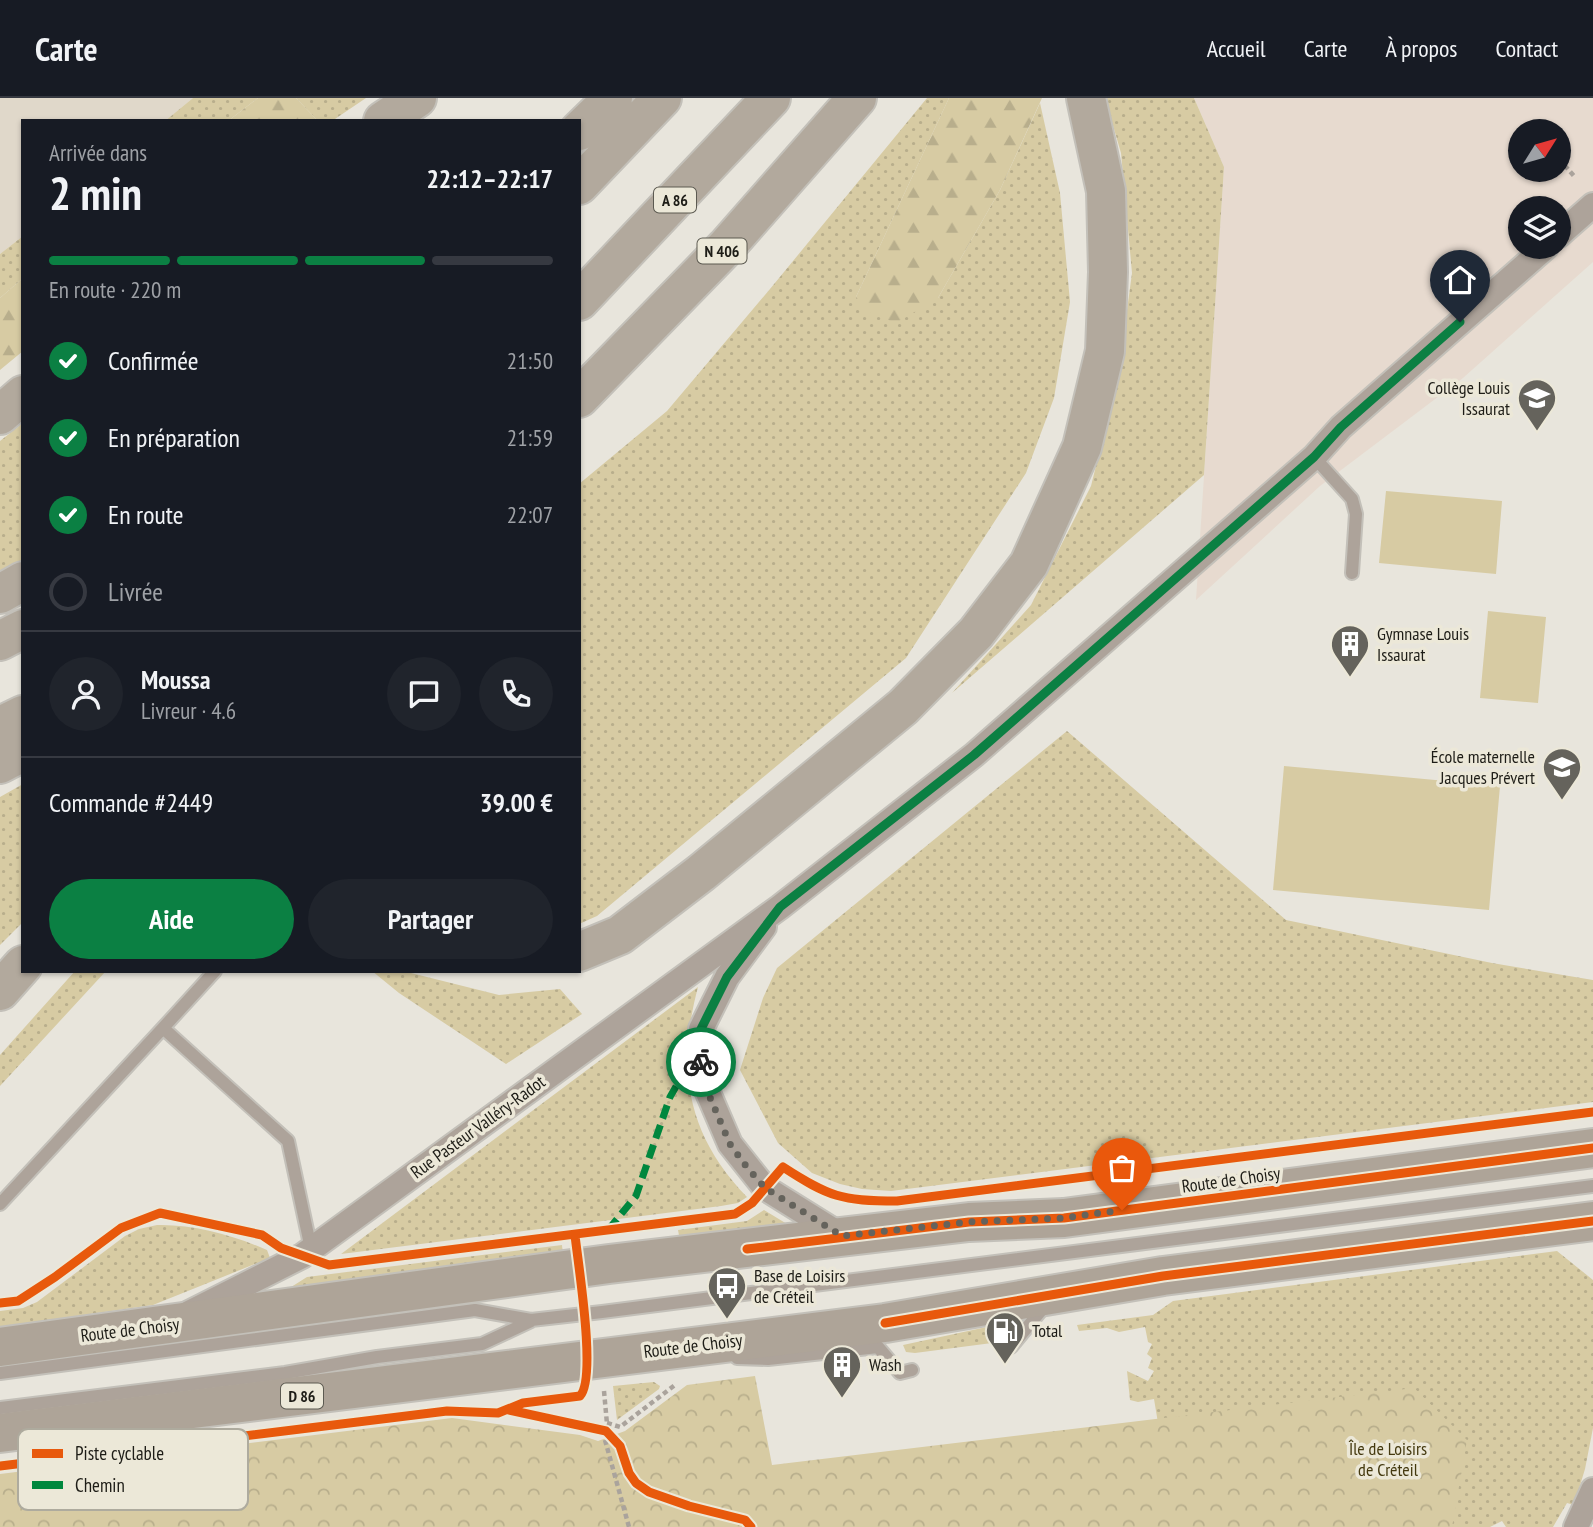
<!DOCTYPE html>
<html lang="fr">
<head>
<meta charset="utf-8">
<style>
  body { margin:0; font-family:"PT Sans Narrow",sans-serif; background:#20242c; color:#f1f3f6; height:100vh; display:flex; flex-direction:column; font-size:26px; white-space:nowrap }
  * { box-sizing:border-box; margin:0 }
  p { font-size:23px; color:#9ea1a6 }
  .icon { flex:none; width:38px; height:38px; fill:none; stroke:currentColor; stroke-width:2; stroke-linecap:round; stroke-linejoin:round }
  .map { position:relative; flex:1; overflow:hidden }
  .details { position:absolute; left:21px; top:21px; width:560px; height:854px; display:flex; flex-direction:column; background:#171b24; border-radius:0px; box-shadow:0 2px 5px #0004 }
  .details>* { flex:none }
  .needle { width:46px; rotate:53deg }
  .fabs { position:absolute; left:1508px; top:21px; display:grid; gap:14px }
  .fabs a { display:grid; place-items:center; width:63px; height:63px; border-radius:50%; background:#171b24; box-shadow:0 2px 5px #0004; font-size:35px }
  .pin { position:absolute; display:grid; place-items:center; width:60px; height:60px; color:#fff; margin:-72px -30px; border-radius:50% 50% 50% 0; rotate:-45deg; box-shadow:0 0 7px #0007 }
  .pin .icon { rotate:45deg }
  .courier { position:absolute; display:grid; place-items:center; width:70px; height:70px; margin:-35px; border:5px solid #0b8043; border-radius:50%; background:#fff; color:#222; box-shadow:0 2px 9px #0007 }
  .overview em { font-style:normal; font-weight:700 }
  .overview div { display:flex; flex-direction:column-reverse }
  .overview { display:flex; align-items:center; justify-content:space-between; height:119px; padding:0 28px }
  h1 { font-size:46px; font-weight:700; line-height:52px }
  .bar { display:grid; grid-template-columns:repeat(4,1fr); gap:10px 7px; align-content:center; height:84px; padding:0 28px }
  .bar i { height:9px; border-radius:5px; background:#363941 }
  .bar .current { background:#0b8043 }
  .bar p { grid-column:span 4 }
  .line { display:flex; align-items:center; gap:18px; padding:0 28px; border-top:2px solid #363941 }
  .line div { flex:1 }
  .round { display:grid; place-items:center; flex:none; width:74px; height:74px; border-radius:37px; background:#20242c }
  ol { padding:0 28px; list-style:none }
  li { display:flex; align-items:center; gap:21px; height:77px }
  li p { margin-inline-start:auto }
  li .icon { padding:7px; border-radius:50%; background:#0b8043; color:#fff; stroke-width:4 }
  li:last-child { color:#9ea1a6 }
  li i { width:38px; height:38px; border:4px solid #363941; border-radius:50% }
  .button { display:flex; gap:14px; margin-top:auto; padding:14px 28px }
  .button a { flex:1; height:80px; border-radius:42px; background:#0b8043; color:#fff; font-size:28px; font-weight:700; line-height:80px; text-align:center }
  .button a+a { background:#20242c; color:#f1f3f6 }
  header { display:flex; align-items:center; gap:42px; box-sizing:border-box; height:98px; padding:0 35px; background:#171b24; border-bottom:2px solid #363941 }
  header strong { font-size:33px }
  nav { display:flex; gap:38px; margin-inline-start:auto; font-size:24px }
  .map>svg:first-child { display:block }
</style>
</head>
<body>
<header>
<strong>Carte</strong>
<nav><a>Accueil</a><a>Carte</a><a>À propos</a><a>Contact</a></nav>
</header>
<div class="map">
<svg width="1593" height="1429" viewBox="0 0 1593 1429">
  <defs>
    <pattern id="grass-dots" width="8" height="8" patternUnits="userSpaceOnUse" patternTransform="scale(1.75)"><rect width="8" height="8" fill="#d7cba3"/><path d="M2 2h.1M6 6h.1" fill="none" stroke="#b8ae8c" stroke-width="1.8" stroke-linecap="round"/></pattern>
    <pattern id="forest-firs" width="22" height="20" patternUnits="userSpaceOnUse" patternTransform="scale(1.75)"><rect width="22" height="20" fill="#d7cba3"/><path d="M5 1l3.5 6h-7zM16 11l3.5 6h-7z" fill="#b8ae8c"/></pattern>
    <pattern id="park-crowns" width="20" height="18" patternUnits="userSpaceOnUse" patternTransform="scale(1.75)"><rect width="20" height="18" fill="#d7cba3"/><path d="M2 6a3 3 0 1 1 6 0M12 15a3 3 0 1 1 6 0" fill="none" stroke="#b8ae8c"/></pattern>
  </defs>
  <rect width="100%" height="100%" fill="#e8e5dc"/>
  <path fill="#e0d8ca" d="M0,0H193L165,23H23V138L0,156Z"/>
  <path fill="#e7dacf" fill-rule="evenodd" d="M1194,0H1593V164L1463,280L1320,388L1196,502L1224,69ZM1521,33H1559V72H1521ZM1521,110H1559V149H1521Z"/>
  <path fill="url(#grass-dots)" d="M193,0H258L228,23H165Z
    M296,0H366L332,23H318Z
    M927,0H949L856,199L938,200L1000,92L1040,5L1060,95L1070,204L1054,300L1026,375L906,560L597,818L579,826V386L667,313L770,191Z
    M1105,0H1194L1224,69L1204,377L952,595L1031,507L1091,388L1118,279L1132,175L1121,55Z
    M23,138V180L0,200V156Z
    M23,325V463L0,477V343Z
    M1067,633L1286,822L1492,865L1593,882V1004L891,1093L862,1091L840,1086L812,1075L778,1045L740,972L763,900L777,870Z
    M23,686V824L0,847V699Z
    M75,873H106L0,988V957Z
    M372,873H403L499,897L560,891L582,916L506,966L399,895Z
    M698,889C676,971 687,1037 747,1099L738,1105L721,1108L341,1156Z
    M764,1112L787,1126L680,1143L678,1132L747,1123Z
    M157,1127C193,1126 233,1137 267,1152L270,1160L153,1207L0,1229V1213L23,1210L37,1204L125,1138L139,1131Z
    M562,1147L563,1159L288,1191L307,1179Z
    M1557,1153L1593,1182V1330L1585,1371L1574,1407L1567,1405L1553,1429H1506L1502,1423L1490,1429H1449L1158,1325L1154,1301L1138,1304L1130,1302L1127,1273L1148,1283L1154,1273L1148,1270L1152,1260L1147,1256L1152,1246L1148,1244L1145,1229L1119,1234L1107,1230L1079,1233L1077,1227L1153,1217L1173,1203Z
    M1010,1224L992,1245L915,1255L906,1254L903,1247Z
    M654,1284L660,1288L659,1291L617,1322L613,1288Z"/>
  <path fill="url(#forest-firs)" d="M258,0H296L318,23H228Z
    M949,0H1042L1000,92L938,200L896,225L868,214L856,199Z
    M23,180V253L0,272V200Z"/>
  <path fill="url(#park-crowns)" d="M755,1278L772,1367L1414,1290L1467,1342L1452,1429H0V1376L452,1320L580,1337L598,1343L625,1333L687,1287Z"/>
  <path fill="#d7cba3" d="M1386,393L1502,403L1496,476L1379,465Z
    M1488,513L1546,519L1538,605L1480,600Z
    M1284,668L1500,688L1489,812L1273,792Z"/>
  <g fill="none" stroke-linecap="round" stroke-linejoin="round">
    <g stroke="#c3c0b9" stroke-width="16">
      <path id="lane" d="M1314,359L1352,401L1356,416L1352,475
        M163,930L215,873
        M0,1106L163,930L288,1043L311,1151
        M878,1249L900,1275L912,1272
        M1011,1249L1044,1209
        M737,1260L768,1261L878,1249
        M0,1275L475,1212L531,1222L602,1214L1593,1088
        M0,1310L285,1275L377,1259L482,1246L531,1223"/>
    </g>
    <g stroke="#c3c0b9" stroke-width="28">
      <path id="street" d="M1559,137L1593,107
        M764,829L727,879L701,931L703,983L730,1046L765,1090L842,1138
        M189,1215L302,1158L780,809L974,657L1314,359L1341,329L1546,149
        M1576,1429L1593,1392"/>
    </g>
    <g stroke="#c3c0b9" stroke-width="42">
      <path id="primary" d="M0,1249L609,1166L969,1124L1064,1120L1593,1050
        M0,1335L885,1225L1163,1178L1593,1123"/>
    </g>
    <g stroke="#c3c0b9" stroke-width="42">
      <path id="highway" d="M383,23L417,0
        M579,33L613,0
        M579,87L662,0
        M579,203L771,0
        M579,300L726,149L857,0
        M0,317L23,297
        M0,496L23,483
        M0,543L23,531
        M0,628L23,617
        M0,666L23,654
        M579,854L620,837L701,775L903,609L976,535L1029,466L1082,349L1105,253L1108,174L1106,93L1086,0
        M0,893L23,867"/>
    </g>
    <path stroke="#aaa39c" stroke-width="4.5" stroke-dasharray="5 3.5" stroke-linecap="butt" d="M1559,61L1574,78
      M604,1293L607,1326
      M607,1325L620,1329L675,1287
      M605,1342L629,1429"/>
    <use href="#lane" stroke="#ada39a" stroke-width="12"/>
    <use href="#street" stroke="#ada39a" stroke-width="24"/>
    <use href="#primary" stroke="#aea498" stroke-width="38"/>
    <use href="#highway" stroke="#b2a99d" stroke-width="38"/>
    <path stroke="#00873e" stroke-width="7" stroke-dasharray="14 7" stroke-linecap="butt" d="M608,1132L636,1098L670,999L700,947"/>
    <g stroke="#ece8d8" stroke-width="13">
      <path id="cycleway" d="M747,1151L969,1124L1064,1120L1593,1050
        M0,1205L18,1203L55,1179L121,1130L160,1115L262,1137L281,1150L329,1167L735,1116L752,1105L783,1069C829,1099 842,1103 897,1103L1593,1014
        M885,1225L1163,1178L1593,1123
        M509,1312L606,1333L620,1348L629,1375L636,1385L649,1394L689,1408L745,1422L751,1429
        M0,1368L447,1313L498,1315L523,1305L580,1298C597,1280 578,1166 575,1137"/>
    </g>
    <use href="#cycleway" stroke="#e8590c" stroke-width="9"/>
  </g>
  <g fill="none" stroke-linecap="round" stroke-linejoin="round">
    <path stroke="#65635c" stroke-width="7" stroke-dasharray="0 12.6" d="M701,964L703,983L730,1046L746,1068L765,1090L842,1138L969,1124L1064,1120L1122,1112"/>
    <path stroke="#0b8043" stroke-width="9" d="M701,964V931L727,879L780,809L974,657L1314,359L1341,329L1460,224"/>
  </g>
  <defs>
    <g id="school-pin" transform="scale(2.0125)"><path d="M0 17L-7.5 6A9.5 9.5 0 1 1 7.5 6Z" fill="#65635c" stroke="#ece8d8"/><path d="M0-5L7-2L0 1L-7-2ZM-4 1L0 2.5L4 1V4Q0 6-4 4Z" fill="#fff"/></g>
    <g id="building-pin" transform="scale(2.0125)"><path d="M0 17L-7.5 6A9.5 9.5 0 1 1 7.5 6Z" fill="#65635c" stroke="#ece8d8"/><path d="M-4-6H4V6H1V3H-1V6H-4ZM-2.5-4.3h1.7v1.8h-1.7ZM.8-4.3h1.7v1.8H.8ZM-2.5-1h1.7V.8h-1.7ZM.8-1h1.7V.8H.8Z" fill="#fff"/></g>
    <g id="bus-pin" transform="scale(2.0125)"><path d="M0 17L-7.5 6A9.5 9.5 0 1 1 7.5 6Z" fill="#65635c" stroke="#ece8d8"/><path d="M-5-6H5V4H4V6H2V4H-2V6H-4V4H-5ZM-3.5-4V0h7V-4ZM-3.5 1.2v1.5H-2V1.2ZM2 1.2v1.5H3.5V1.2Z" fill="#fff"/></g>
    <g id="fuel-pin" transform="scale(2.0125)"><path d="M0 17L-7.5 6A9.5 9.5 0 1 1 7.5 6Z" fill="#65635c" stroke="#ece8d8"/><path d="M-5.5-6h7V0h2V4h1.3V-2.5L3-4.5l.8-.8L6-3V5H2.5V1h-1V6h-7ZM-4.2-4.7v3.2H.2V-4.7Z" fill="#fff"/></g>
  </defs>
  <g fill-rule="evenodd">
    <use href="#school-pin" x="1537" y="300"/>
    <use href="#building-pin" x="1350" y="546"/>
    <use href="#school-pin" x="1562" y="669"/>
    <use href="#bus-pin" x="727" y="1188"/>
    <use href="#fuel-pin" x="1005" y="1233"/>
    <use href="#building-pin" x="842" y="1267"/>
  </g>
  <g text-anchor="middle" stroke-width="7" stroke-linejoin="round" paint-order="stroke">
    <g fill="#ece8d8" stroke="#5c5a51" stroke-width="2">
      <rect x="654" y="89.5" width="42" height="25" rx="5"/>
      <rect x="697.5" y="140.5" width="49" height="25" rx="5"/>
      <rect x="281" y="1285.5" width="42" height="25" rx="5"/>
    </g>
    <g font-size="16" font-weight="bold" fill="#1e1d17">
      <text x="675" y="108">A 86</text>
      <text x="722" y="159">N 406</text>
      <text x="302" y="1304">D 86</text>
    </g>
    <g font-size="18" fill="#1e1d17" stroke="#ece8d8" text-anchor="start">
      <text x="1510" y="296" text-anchor="end">Collège Louis<tspan x="1510" dy="21">Issaurat</tspan></text>
      <text x="1377" y="542">Gymnase Louis<tspan x="1377" dy="21">Issaurat</tspan></text>
      <text x="1535" y="665" text-anchor="end">École maternelle<tspan x="1535" dy="21">Jacques Prévert</tspan></text>
      <text x="754" y="1184">Base de Loisirs<tspan x="754" dy="21">de Créteil</tspan></text>
      <text x="1032" y="1239">Total</text>
      <text x="869" y="1273">Wash</text>
    </g>
    <g font-size="18" fill="#1e1d17" stroke="#ece8d8">
      <text transform="translate(478 1029) rotate(-36)" y="6">Rue Pasteur Valléry-Radot</text>
      <text transform="translate(1231 1082) rotate(-8)" y="6">Route de Choisy</text>
      <text transform="translate(130 1232) rotate(-7)" y="6">Route de Choisy</text>
      <text transform="translate(693 1248) rotate(-7)" y="6">Route de Choisy</text>
    </g>
    <g font-size="18" fill="#44390f" stroke="#ece8d8">
      <text x="1388" y="1357">Île de Loisirs<tspan x="1388" dy="21">de Créteil</tspan></text>
    </g>
  </g>
  <rect x="18" y="1331" width="230" height="81" rx="10" fill="#ece8d8" stroke="#aeab9e" stroke-width="2"/>
  <rect x="32" y="1351" width="31" height="9" fill="#e8590c"/>
  <rect x="32" y="1383" width="31" height="8" fill="#00873e"/>
  <g font-size="19" fill="#1e1d17">
    <text x="75" y="1362">Piste cyclable</text>
    <text x="75" y="1394">Chemin</text>
  </g>
</svg>
<div class="fabs">
<a><svg class="needle" viewBox="-14 -14 28 28"><path d="M0-13l5 13h-10z" fill="#e53935"/><path d="M0 13l5-13h-10z" fill="#9ea1a6"/></svg></a>
<a><svg class="icon" aria-label="layers" viewBox="0 0 24 24"><path d="M12 4l9 5-9 5-9-5zM3 14l9 5 9-5"/></svg></a>
</div>
<div class="pin" style="left:1122px;top:1112px;background:#ea580c"><svg class="icon" aria-label="bag" viewBox="0 0 24 24"><path d="M5 8h14l-1 12H6zM9 8a3 3 0 0 1 6 0"/></svg></div>
<div class="pin" style="left:1460px;top:224px;background:#1f2937"><svg class="icon" aria-label="home" viewBox="0 0 24 24"><path d="M3 11l9-7 9 7M6 9v11h12V9"/></svg></div>
<div class="courier" style="left:701px;top:964px"><svg class="icon" aria-label="bike" viewBox="0 0 24 24"><circle cx="6" cy="16" r="4"/><circle cx="18" cy="16" r="4"/><path d="M6 16l4-8h5l3 8M10 8l3 8H6M13 5h3"/></svg></div>
<section class="details">
<div class="overview"><div><h1>2 min</h1><p>Arrivée dans</p></div><em>22:12–22:17</em></div>
<div class="bar"><i class="current"></i><i class="current"></i><i class="current"></i><i></i><p>En route · 220 m</p></div>
<ol>
<li><svg class="icon" aria-label="check" viewBox="0 0 24 24"><path d="M5 12l5 5 9-10"/></svg>Confirmée<p>21:50</p></li>
<li><svg class="icon" aria-label="check" viewBox="0 0 24 24"><path d="M5 12l5 5 9-10"/></svg>En préparation<p>21:59</p></li>
<li><svg class="icon" aria-label="check" viewBox="0 0 24 24"><path d="M5 12l5 5 9-10"/></svg>En route<p>22:07</p></li>
<li><i></i>Livrée</li>
</ol>
<div class="line" style="height:126px"><a class="round"><svg class="icon" aria-label="person" viewBox="0 0 24 24"><circle cx="12" cy="8" r="4"/><path d="M4 21q1-7 8-7t8 7"/></svg></a><div><b>Moussa</b><p>Livreur · 4.6</p></div><a class="round"><svg class="icon" aria-label="chat" viewBox="0 0 24 24"><path d="M4 5h16v11H9l-5 4z"/></svg></a><a class="round"><svg class="icon" aria-label="phone" viewBox="0 0 24 24"><path d="M5 4h4l2 5-3 2q2 4 5 5l2-3 5 2v4C11 20 4 13 5 4z"/></svg></a></div>
<div class="line" style="height:91px"><div>Commande #2449</div><b>39.00 €</b></div>
<div class="button"><a>Aide</a><a>Partager</a></div>
</section>
</div>
</body>
</html>
